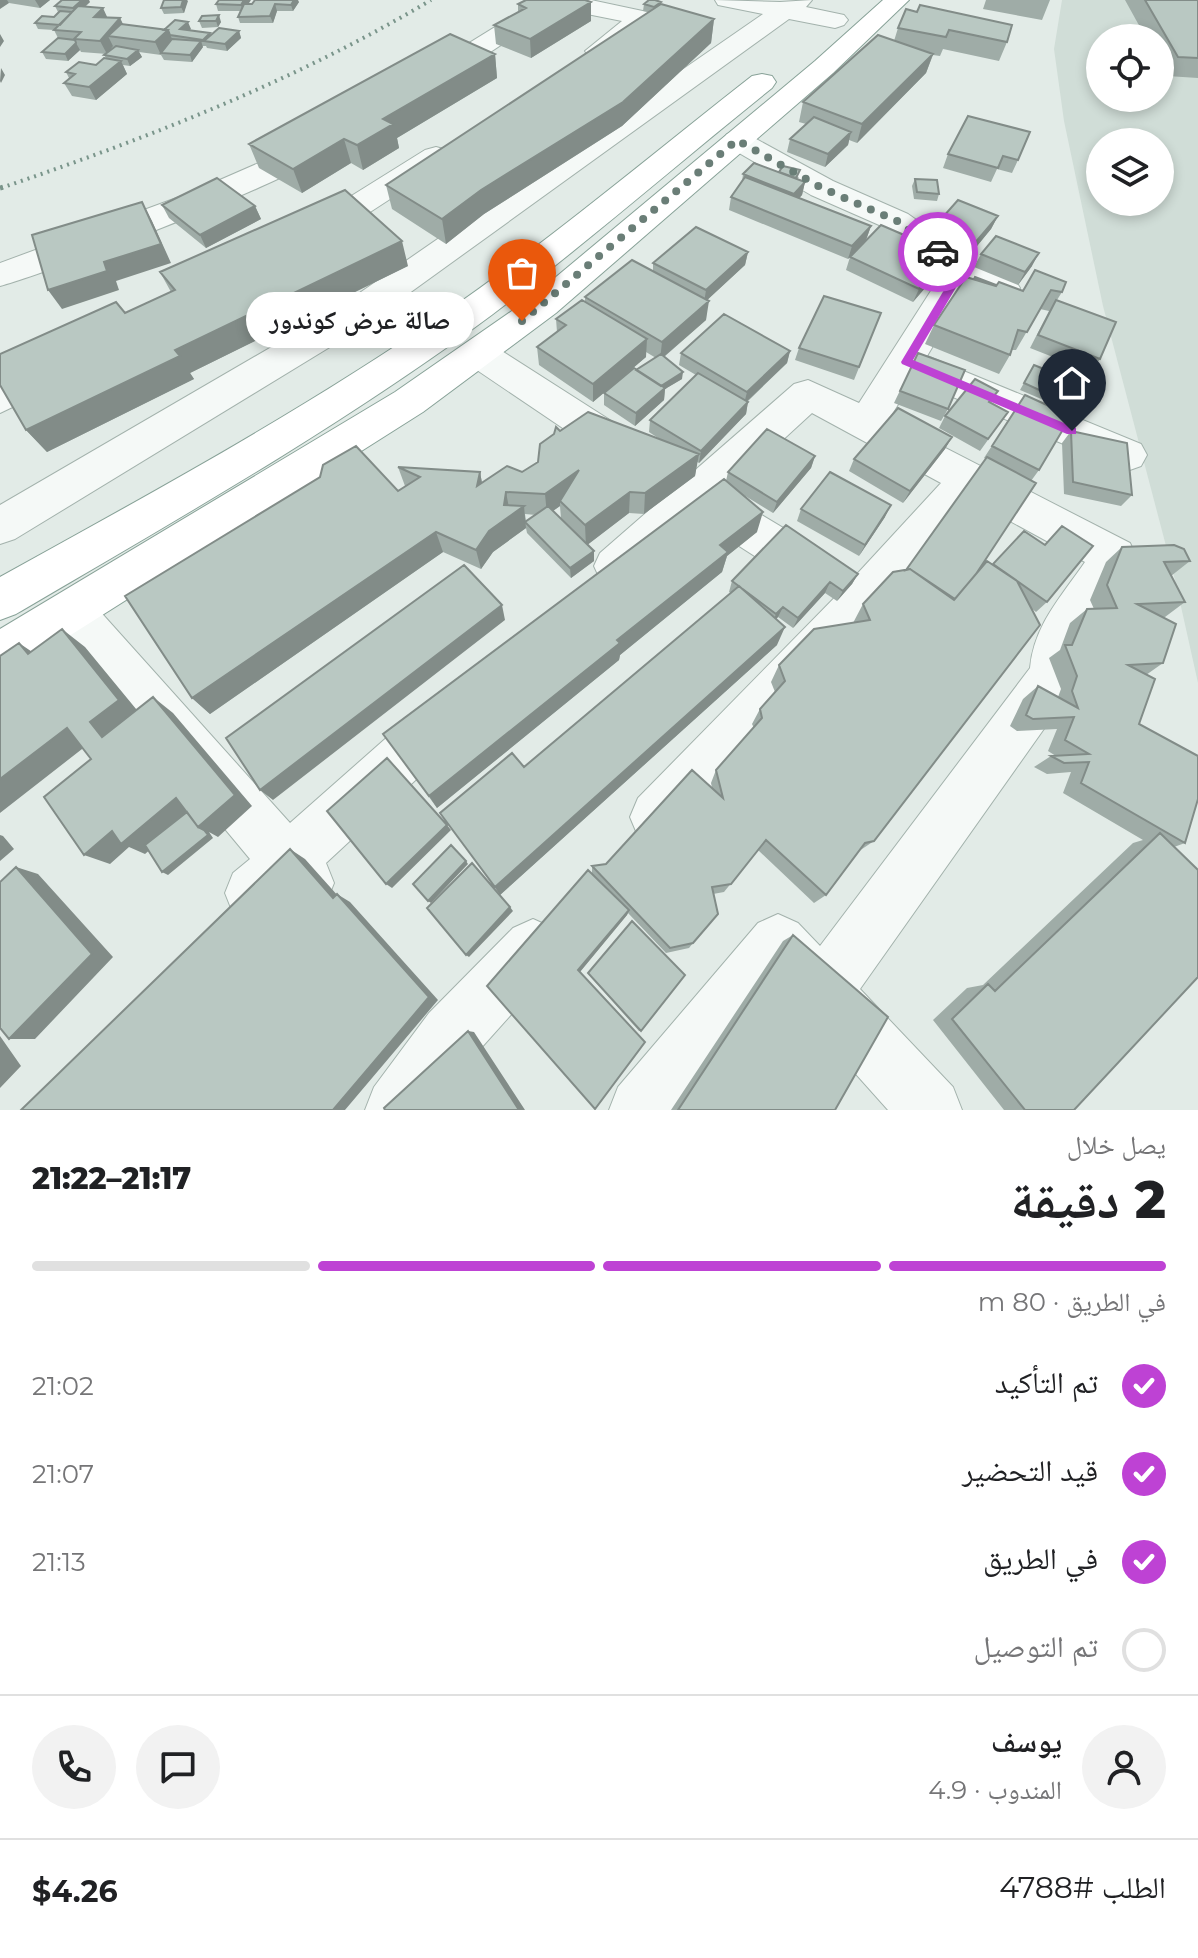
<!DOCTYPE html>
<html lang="ar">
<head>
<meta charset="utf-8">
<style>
  body { margin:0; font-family:Montserrat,"Noto Naskh Arabic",sans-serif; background:#f2f2f2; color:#202124; direction:rtl; height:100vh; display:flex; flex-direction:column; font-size:30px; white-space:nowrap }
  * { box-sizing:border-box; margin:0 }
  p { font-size:26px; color:#757577 }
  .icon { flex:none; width:44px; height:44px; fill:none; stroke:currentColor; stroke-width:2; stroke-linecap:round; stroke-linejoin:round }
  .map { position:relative; height:1110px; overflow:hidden; direction:ltr }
  .panel { display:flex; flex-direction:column; background:#fff; flex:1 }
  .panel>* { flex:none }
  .controls { position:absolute; left:1086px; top:24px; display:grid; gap:16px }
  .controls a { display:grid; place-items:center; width:88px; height:88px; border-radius:50%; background:#fff; box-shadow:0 4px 12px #0003; font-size:40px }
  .pin { position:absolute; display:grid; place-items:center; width:68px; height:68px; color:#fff; margin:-82px -34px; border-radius:50% 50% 50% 0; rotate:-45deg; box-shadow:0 0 8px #0007 }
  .pin .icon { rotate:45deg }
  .courier { position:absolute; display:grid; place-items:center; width:80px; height:80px; margin:-40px; border:6px solid #be42d4; border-radius:50%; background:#fff; color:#222; box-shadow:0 2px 10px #0007 }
  .bubble { position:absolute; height:56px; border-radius:28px; background:#fff; box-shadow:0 4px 12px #0003; font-size:26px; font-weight:800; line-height:56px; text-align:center; direction:rtl }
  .headline em { font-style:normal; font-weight:800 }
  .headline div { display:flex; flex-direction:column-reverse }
  .headline { display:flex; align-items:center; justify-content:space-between; height:136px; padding:0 32px }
  h1 { font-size:52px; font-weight:800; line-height:60px }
  .bar { display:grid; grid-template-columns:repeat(4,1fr); gap:12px 8px; align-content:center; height:96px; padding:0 32px }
  .bar i { height:10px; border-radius:6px; background:#e0e0e0 }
  .bar .current { background:#be42d4 }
  .bar p { grid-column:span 4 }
  .line { display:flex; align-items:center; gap:20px; padding:0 32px; border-top:2px solid #e0e0e0 }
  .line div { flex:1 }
  .round { display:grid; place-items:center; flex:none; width:84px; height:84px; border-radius:42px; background:#f2f2f2 }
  ol { padding:0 32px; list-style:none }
  li { display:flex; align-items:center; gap:24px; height:88px }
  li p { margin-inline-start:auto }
  li .icon { padding:8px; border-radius:50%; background:#be42d4; color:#fff; stroke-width:4 }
  li:last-child { color:#757577 }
  li i { width:44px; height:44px; border:4px solid #e0e0e0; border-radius:50% }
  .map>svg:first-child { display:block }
</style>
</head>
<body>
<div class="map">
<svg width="1198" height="1110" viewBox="0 0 1198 1110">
  <rect width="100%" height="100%" fill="#e2ebe7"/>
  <path fill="#d0ddd7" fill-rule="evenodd" d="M1062,0H1198V683L1176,584L1103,306L1064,121L1054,49ZM1100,38H1160V98H1100ZM1100,142H1160V202H1100Z"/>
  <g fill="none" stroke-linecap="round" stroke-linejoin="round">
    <g stroke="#a3b2ac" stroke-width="2">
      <path id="minor" d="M591,0L652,13L655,18L607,57H589L585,51L622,21L557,8L439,86H419L415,80L419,74L537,1Z
        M715,0L780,2L812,0L806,7L844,15L848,20L844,25L835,28L789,19L361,328L15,539L0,544V505L335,310L763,14L718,5Z
        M737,131L747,134L833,181L908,214L974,261L1015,280L1020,288L1015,296L1003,300L969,286L927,356L1141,444L1147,455L1141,466L1127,471L913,380L889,419L1130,543L1136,556L1079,649L1077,676L1070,692L860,989L953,1087L962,1110H888L779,988L681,1110H609L618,1087L758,923L778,914L798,923L820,946L1030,668C1034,625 1061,597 1085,562L975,502L878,614L676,836L657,844L638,836L630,817L638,798L846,586L941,483L812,413L725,493L835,559L841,573L835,587L819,592L803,587L697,519L632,579L616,585L600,579L594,566L600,553L794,384L808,380L859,403L943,272L886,228L811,195L727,146L722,140L727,134Z
        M318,137L328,140L333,146C313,175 47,273 0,286V263L190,193Z
        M436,147L447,150L451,156L447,162L324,242L312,245L300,242L296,235L300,228L425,150Z
        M478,340L491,344L641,440L647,451L641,462L627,467L613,462L465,362L460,353L465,344Z
        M60,355L73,358L79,368L73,378L0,413V382Z
        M72,592L88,598L290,823L427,702L445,695L463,702L470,719L463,736L326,863L334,883L326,903L306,911L285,901L273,913L253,921L233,913L225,893L233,873L250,859L56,626L49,612L56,598Z
        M533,919L553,928L562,948L553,968L473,1057L435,1110H365L374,1087L429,1013L513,928Z"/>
    </g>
    <g stroke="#88a298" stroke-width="2">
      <path id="highway" d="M883,0H909L833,73L556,313L423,412L17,669L0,676V629L395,392L532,297L815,61Z
        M762,74L772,76L776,82L772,88C672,168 577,252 474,328C328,434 171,523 16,614L0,620V577C152,493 306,409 449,310C554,237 651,155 752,76Z"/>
    </g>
    <use href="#minor" fill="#f5f9f7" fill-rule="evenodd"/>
    <use href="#highway" fill="#fff" fill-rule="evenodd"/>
    <path stroke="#7a958b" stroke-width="4" stroke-dasharray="2 5" stroke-linecap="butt" d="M1,188C150,137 295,81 431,0"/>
    <path stroke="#7a958b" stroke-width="5" stroke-dasharray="3 6" stroke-linecap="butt" d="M0,188L7,186"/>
  </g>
  <path fill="#9faca7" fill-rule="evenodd" d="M0,0H50L40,8L9,3Z
    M164,0H187L184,13L164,14L161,8Z
    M986,0H1050L1042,20L983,9Z
    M1125,0H1198V78L1167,76L1160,64V38H1146Z
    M90,2L85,7L107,18H120L123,24L164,30L191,29L189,30L210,33L211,35L239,31L241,38L227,51L207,48L206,46H202L203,47L192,62L164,60L161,55L139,52L142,57L130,66L123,65L127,74L96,100L72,96L64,83L69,78L66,72L96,65L106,58L104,55L107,54L81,52L80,50L68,61L46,59L42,52L58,38L54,30L38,29L35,23L54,17L58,12L55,6Z
    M299,2L293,11H277L273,23H240L238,17L240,11H218L216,4H252Z
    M518,4L591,21L531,58L496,44L494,25L518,12Z
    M644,4L661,5L714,19L711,43L622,126L484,214L446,244L392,209L386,185L649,12L643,11Z
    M906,9L1007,42L999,61L943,49L940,56L933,55L926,73L857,143L849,140L848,145L825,167L787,152L790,139L806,124L799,122L803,102L894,41L898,28Z
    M202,16L221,22L218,27L202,28L199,21Z
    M495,54L497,78L397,138L399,148L363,170L351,163L302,193L259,168L249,144Z
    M968,116L1018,160L1012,173L997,169L991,182L943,168L948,154Z
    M779,172L799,177L797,179L805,182L802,195L799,198L871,226L866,240L848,259L729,210L731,197L742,182L743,174Z
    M915,179L939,194L937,201L914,199L912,186Z
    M162,205L255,206L261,219L206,248L169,218Z
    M998,216L991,229L968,257L928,240L934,227Z
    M748,252L745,265L707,300L706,320L664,357L682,379L665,389L664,400L635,426L604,405V393L636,370L656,358L646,352V357L593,402L539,365L537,347L557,332L556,319L585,302V297L653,271V263Z
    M948,254L943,267L913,302L846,270L850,257Z
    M981,254L1032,266L1018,285L974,267Z
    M408,266L190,373L194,379L47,452L26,430L125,313L171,292L160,272Z
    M1035,270L1062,292L1057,300L1100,359L1091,372L1030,348L1049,311L1040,309L1016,350H1012L1010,355L999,374L925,344L934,325L996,285L1023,291Z
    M881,313L854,380L795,360L799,348Z
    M790,351L787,363L748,401L746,414L699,463L697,462L695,476L644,514L629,513L588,544L594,561L571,578L527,533L526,528L493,552L481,569L443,552L210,714L192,698L398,491L405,486L398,467L480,472L482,483L522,472L538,462L560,431L661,440L649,432L650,420L696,375L679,365L681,353ZM560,506L561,518L553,511ZM525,514L536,515L526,521Z
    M918,353L948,409L941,421L894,403Z
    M1034,365L1050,395L1046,401L1020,390Z
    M1025,395L1039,470L1031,481L976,574L987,561L1047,602L1036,612L1031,608L874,841L859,851L826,895L814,903L758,850L724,892L713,894L693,943L689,948L666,953L628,913L627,915L580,972L487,986L592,874V866L606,864L712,788L711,783L716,770L754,728L752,724L760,709L775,692L771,682L779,665L853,623L863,604L906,570L986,459L984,458Z
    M991,403L1008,412L980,451L939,428L945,416Z
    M1071,431L1132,495L1121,506L1064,494L1062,443Z
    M952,437L945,449L903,503L849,471L854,459Z
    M815,456L811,468L773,513L742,494L757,532L727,556L722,572L620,655L619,660L437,808L383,734L726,481L728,472Z
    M801,509L885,517L859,556L797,521Z
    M1122,547L1190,561L1171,576L1185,602L1165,617H1163V663L1146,675L1139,724L1185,843L1174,847L1074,1110H1004L933,1020L967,988L983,985L1133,843L1143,840L1063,793L1071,772L1047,774L1034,767L1051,756H1056L1048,751L1057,729L1017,731L1010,726L1023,699L1038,686L1058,697L1061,689L1049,658L1060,650L1070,623L1087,609H1094L1090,600L1106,562Z
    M858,574L852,584L837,601L825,593L793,628L778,617L776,619L777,645L500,895L440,813L524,767L731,593L729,592L732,581Z
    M793,935L835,1110H671L783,941Z
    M588,973L641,1031H639L589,975Z"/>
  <path fill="#828c88" d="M0,0H7L9,3L0,9Z
    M35,0H50L40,8Z
    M82,0H89L90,2L76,14L73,8Z
    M183,0H187L188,1L184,13L181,7Z
    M244,0H251L243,12L241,5Z
    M294,0H298L299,2L293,11L291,5Z
    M591,2V21L531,58L530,39Z
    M275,4L277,11L273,23L270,16Z
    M103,8L109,21L94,17Z
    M219,15L221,22L218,27L216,21Z
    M120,18L126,31L108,36L113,46L107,54L100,41Z
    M714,19L711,43L622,126L484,214L446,244L442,219Z
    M188,22L191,29L183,35L180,29Z
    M168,30L174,43L161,53V55L155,42Z
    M239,31L241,38L227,51L225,44Z
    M0,34L4,41L0,47Z
    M201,41L203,47L192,62L190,55Z
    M76,43L80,50L68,61L65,54Z
    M138,50L142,57L130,66L127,59Z
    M495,54L497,78L397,138L399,148L363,170L357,145L383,119Z
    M933,54L926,73L857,143L862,124Z
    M121,61L127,74L96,100L89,87Z
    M1,68L5,75L1,83L0,81Z
    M851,132L848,145L825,167L828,154Z
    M344,139L351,163L302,193L293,169Z
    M805,182L802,195L791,207L794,194Z
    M142,202L152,221L171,263L116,281L119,290L62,309L48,290L104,262Z
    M255,206L261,219L206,248L200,235Z
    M998,216L991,229L968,257L974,244Z
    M871,226L866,240L848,259L852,246Z
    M402,241L408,266L190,373L194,379L47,452L26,430L175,350Z
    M748,252L745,265L704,303L706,290Z
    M1039,253L1032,266L1018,285L1025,272Z
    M948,254L943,267L913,302L919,289Z
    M709,301L706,320L660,360L662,342Z
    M647,339L646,357L593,402V384Z
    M790,351L787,363L744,404L747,392Z
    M683,372L682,379L665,389L664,400L635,426L636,413L656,389Z
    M748,402L746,414L699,463L701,451Z
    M952,437L945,449L903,503L910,491Z
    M699,454L695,476L644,514L645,493Z
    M815,456L811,468L773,513L777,502Z
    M579,470L560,501V506L547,515L545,494Z
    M480,472L484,494L477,486Z
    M506,492L510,513L524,506L526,528L493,552L481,569L476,550L504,505Z
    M630,492L629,513L586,546L585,525Z
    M891,505L885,517L859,556L865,545Z
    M763,512L757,532L727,556L722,572L620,655L619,660L437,808L429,796L617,640L720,545Z
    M436,532L443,552L210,714L192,698Z
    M594,551V561L571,578L570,568Z
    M858,574L852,584L837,601L843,591Z
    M830,582L825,593L793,628L798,618Z
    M502,605L505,620L273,800L260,790Z
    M783,607L778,617L772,624L776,614Z
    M785,627L777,645L500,895L495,887Z
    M62,629L85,647L141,715L102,737L90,722Z
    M19,643L44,660L28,654Z
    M153,697L173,713L252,806L218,837L209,832L213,838L168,875L162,872L198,827L192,813L145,854L129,847L110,864L84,855Z
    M67,728L91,742L0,813V779Z
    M447,825L451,830L392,888L386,884Z
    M0,835L3,836L14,849L0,861Z
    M290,849L305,859L347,906L333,898Z
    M466,861L468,864L431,903L428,901Z
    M16,867L38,874L113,957L35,1039H9Z
    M337,894L350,902L438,1000L345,1110H333Z
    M510,907L513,911L469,957L466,955Z
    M629,910L627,915L579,973L578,970Z
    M468,1031L474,1032L525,1110H519Z
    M0,1036L21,1066L0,1088Z"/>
  <path fill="#b9c8c2" stroke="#828c88" stroke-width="2" d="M62,0H82L73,8L55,6Z
    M164,0H183L181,7L161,8Z
    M219,0H244L241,5L216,4Z
    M255,0H294L291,5L275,4L270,16L238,17L244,4H252Z
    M526,0H585L591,2L530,39L494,25L526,8L518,4Z
    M649,0H655L661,2L654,7L644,4Z
    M1145,0H1198V58L1178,57Z
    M661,4L714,19L623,102L481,190L442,219L386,185Z
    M920,5L1012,25L1007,42L949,30L946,37L898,28L906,9L917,12Z
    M78,6L103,8L94,17L120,18L100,41L74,39L81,32L54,30Z
    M60,11L72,12L60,25L35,23L42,16L54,17Z
    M219,15L216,21H199L202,16Z
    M175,20L188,22L180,29L210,33L203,40L170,35L168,30H164Z
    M121,24L168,30L155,42L108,36Z
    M219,28L239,31L225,44L204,41Z
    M450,34L495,54L383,119L393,124L357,145L344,139L293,169L249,144Z
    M878,35L933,54L862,124L803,102Z
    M58,38L75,40L76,43L65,54L42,52Z
    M172,39L201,41L190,55L161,53Z
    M116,46L138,50L127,59L104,55Z
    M104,58L121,61L89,87L64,83L75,74L66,72L79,62L96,65Z
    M968,116L1030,132L1018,160L1003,156L998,168L948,154Z
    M814,117L851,132L828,154L790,139Z
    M754,163L805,182L794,194L743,174Z
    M783,166L800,170L796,178L779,172Z
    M745,177L871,226L852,246L731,197Z
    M217,178L255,206L200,235L162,205Z
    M915,179L937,180L939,194L917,192Z
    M345,190L402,241L175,350L180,356L26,430L0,385V354L116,302L125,313L175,290L160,272Z
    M958,200L998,216L974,244L934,227Z
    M142,202L161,244L104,262L107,271L48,290L32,235Z
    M881,225L948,254L919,289L850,257Z
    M696,227L748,252L706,290L653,263Z
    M996,236L1039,253L1025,272L981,254Z
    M632,260L709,301L662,342L585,297Z
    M1035,270L1066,282L1062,292L1051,290L1027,332L1018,330L1010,355L934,325L966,277L996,286L999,282L1023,291Z
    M975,277L996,285L974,279Z
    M824,296L881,313L859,367L799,348Z
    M582,300L647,339L593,384L537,347L566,325L556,319Z
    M1056,300L1116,322L1100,359L1038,335Z
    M724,314L790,351L747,392L681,353Z
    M918,353L965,370L948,409L900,391Z
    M661,354L683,372L661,386L636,370Z
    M1034,365L1061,376L1050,395L1024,383Z
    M634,368L665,388L636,413L604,393Z
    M698,373L748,402L701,451L650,420Z
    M975,379L998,391L989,402L1008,412L988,439L945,416Z
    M1025,395L1071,416L1039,470L992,446Z
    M898,408L952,437L910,491L854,459Z
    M588,412L699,454L645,493L630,492L585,525L560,501L579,470L545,494L506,492L504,505L524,506L489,531L476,550L436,532L192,698L125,596L320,477L323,465L356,446L398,491L420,477L398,467L480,472L477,486L507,466L522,472L538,462L540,444L554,434L556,427L560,431Z
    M767,429L815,456L777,502L728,472Z
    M1071,431L1127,443L1132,495L1073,482Z
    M987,457L1036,483L976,574L955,599L910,569L906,570Z
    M830,472L891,505L865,545L801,509Z
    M724,479L763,512L720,545L728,552L617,640L620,643L429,796L383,734Z
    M548,506L594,551L570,568L525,522Z
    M786,525L858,574L843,591L830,582L798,618L783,607L776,614L732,581Z
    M1062,526L1093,546L1047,602L993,564L1024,531L1045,545Z
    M1174,545L1184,549L1190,561L1164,562L1185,602L1137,604L1176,624L1163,663L1128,665L1155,679L1139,724L1198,756V799L1185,843L1081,783L1089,762L1064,763L1051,756L1089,754L1065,740L1074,717L1033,719L1026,715L1038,686L1078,708L1072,691L1077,676L1065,645H1072L1087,609L1117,608L1107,585L1122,547Z
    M987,561L1017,581L1040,625L874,841L865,843L826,895L766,840L731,884L712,887L718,914L693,943L670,948L592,866L606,864L692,770L723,798L716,770L762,718L760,709L785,681L779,665L814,629L870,620L863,604L893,572L910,569L954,600Z
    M464,565L502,605L260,790L226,738Z
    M739,586L785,627L495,887L440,813L512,753L524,767Z
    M62,629L119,700L90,722L102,737L153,697L235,795L198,827L176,798L121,844L112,831L84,855L44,797L91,759L67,728L0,779V656L19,643L28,654Z
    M387,758L447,825L386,884L327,811Z
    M187,812L198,827L204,830L208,835L162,872L145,845Z
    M1160,833L1198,870V977L1074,1110H1025L952,1019L988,984L995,991Z
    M451,845L466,861L428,901L413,884Z
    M290,849L333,898L337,894L429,997L333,1110H21Z
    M472,863L510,907L466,955L427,908Z
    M16,867L92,954L9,1039L0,1028V882Z
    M588,870L629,910L578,970L645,1042L595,1109L487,986Z
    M632,921L685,975L641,1031L588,973Z
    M793,935L888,1017L835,1110H678Z
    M468,1031L519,1110H385L384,1108Z"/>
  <path fill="#be42d4" d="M935,250H942L967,269L913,360L1076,428V434H1067L902,364L901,362L956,270L935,254Z"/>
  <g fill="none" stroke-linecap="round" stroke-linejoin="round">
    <path stroke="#6a7e77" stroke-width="8" stroke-dasharray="0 14.4" d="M522,321L737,140L822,188L897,221L938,252"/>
  </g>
</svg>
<div class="controls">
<a><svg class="icon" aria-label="locate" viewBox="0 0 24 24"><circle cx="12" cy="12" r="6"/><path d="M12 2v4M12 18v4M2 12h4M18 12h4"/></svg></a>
<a><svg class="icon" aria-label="layers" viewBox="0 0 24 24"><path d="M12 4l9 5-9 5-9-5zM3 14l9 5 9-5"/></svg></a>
</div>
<div class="pin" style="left:522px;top:321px;background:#ea580c"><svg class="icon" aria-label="bag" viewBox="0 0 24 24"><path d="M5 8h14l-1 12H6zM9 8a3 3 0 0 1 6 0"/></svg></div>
<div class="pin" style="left:1072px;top:431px;background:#1f2937"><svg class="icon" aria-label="home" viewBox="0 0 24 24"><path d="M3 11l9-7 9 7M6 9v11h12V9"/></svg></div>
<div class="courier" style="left:938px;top:252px"><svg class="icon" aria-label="car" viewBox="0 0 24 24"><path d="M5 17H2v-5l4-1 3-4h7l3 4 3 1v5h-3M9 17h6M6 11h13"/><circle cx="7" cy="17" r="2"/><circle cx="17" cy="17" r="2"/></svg></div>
<div class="bubble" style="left:246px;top:292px;width:228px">صالة عرض كوندور</div>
</div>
<section class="panel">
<div class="headline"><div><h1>2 دقيقة</h1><p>يصل خلال</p></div><em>21:17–21:22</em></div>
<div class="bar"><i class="current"></i><i class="current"></i><i class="current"></i><i></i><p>في الطريق · 80 m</p></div>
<ol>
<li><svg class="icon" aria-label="check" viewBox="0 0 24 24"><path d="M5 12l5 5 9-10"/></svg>تم التأكيد<p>21:02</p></li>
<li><svg class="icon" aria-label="check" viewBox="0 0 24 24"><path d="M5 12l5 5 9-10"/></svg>قيد التحضير<p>21:07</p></li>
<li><svg class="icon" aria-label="check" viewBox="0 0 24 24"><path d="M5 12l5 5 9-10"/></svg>في الطريق<p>21:13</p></li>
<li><i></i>تم التوصيل</li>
</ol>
<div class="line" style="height:144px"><a class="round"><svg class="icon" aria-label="person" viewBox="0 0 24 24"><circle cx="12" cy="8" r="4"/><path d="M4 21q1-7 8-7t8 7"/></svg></a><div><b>يوسف</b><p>المندوب · 4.9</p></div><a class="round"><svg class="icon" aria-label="chat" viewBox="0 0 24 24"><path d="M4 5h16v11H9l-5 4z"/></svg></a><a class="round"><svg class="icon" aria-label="phone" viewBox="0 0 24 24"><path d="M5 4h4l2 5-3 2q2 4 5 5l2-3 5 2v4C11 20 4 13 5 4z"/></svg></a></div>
<div class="line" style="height:104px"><div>الطلب #4788</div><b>$4.26</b></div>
</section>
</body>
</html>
